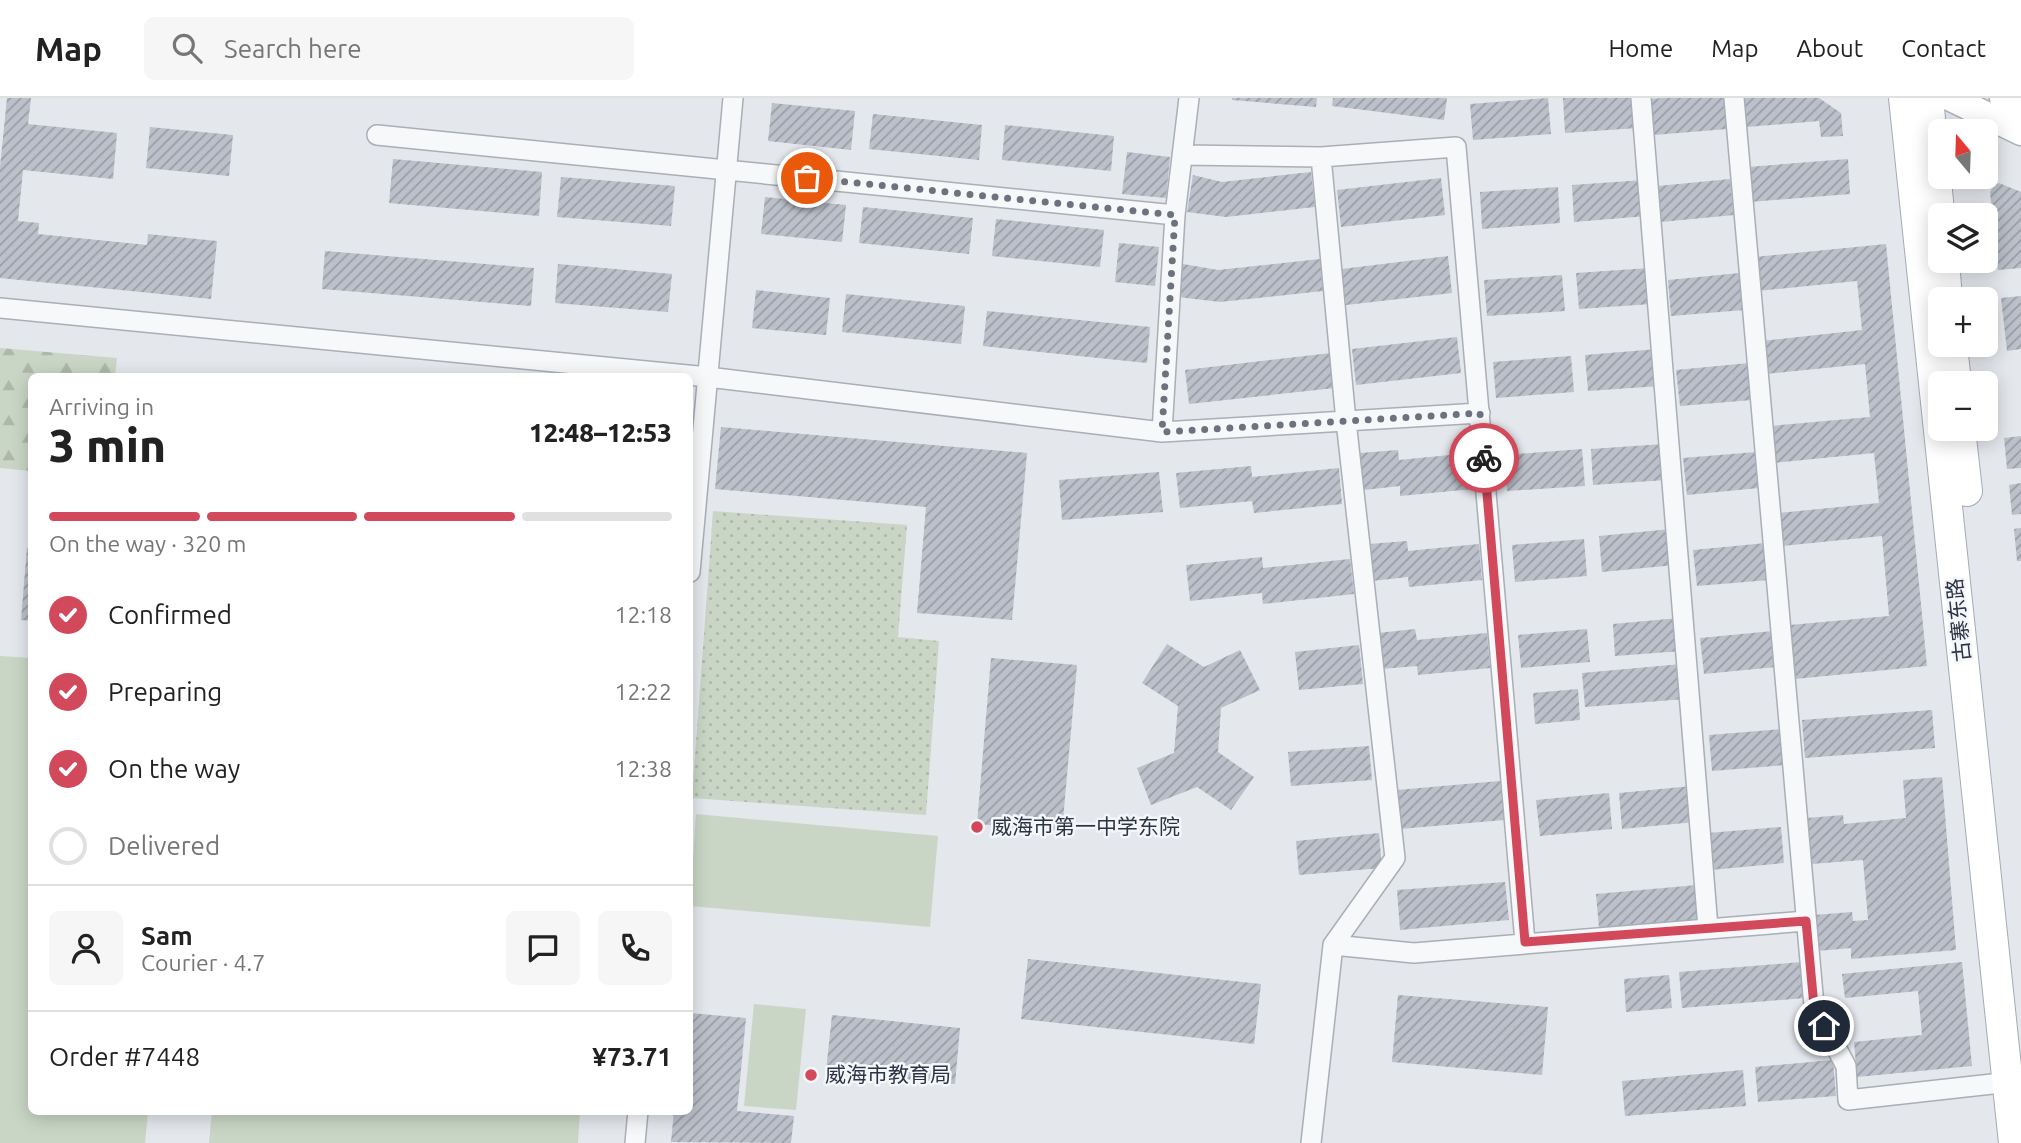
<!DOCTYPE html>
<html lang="en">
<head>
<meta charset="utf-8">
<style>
  body { margin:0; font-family:Ubuntu,"Noto Sans SC",sans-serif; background:#f6f6f6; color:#222; height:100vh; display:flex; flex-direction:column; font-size:26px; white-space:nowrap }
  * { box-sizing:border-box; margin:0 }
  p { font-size:23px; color:#767676 }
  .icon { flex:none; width:38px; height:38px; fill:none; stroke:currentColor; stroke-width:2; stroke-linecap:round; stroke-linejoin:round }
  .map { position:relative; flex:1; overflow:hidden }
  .side { position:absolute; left:28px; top:275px; width:665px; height:742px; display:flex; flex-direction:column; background:#fff; border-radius:10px; box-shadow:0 4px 18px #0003 }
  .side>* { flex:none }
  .needle { width:46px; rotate:341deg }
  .fabs { position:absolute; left:1928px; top:21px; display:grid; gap:14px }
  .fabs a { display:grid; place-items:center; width:70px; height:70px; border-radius:10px; background:#fff; box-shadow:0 4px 18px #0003; font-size:35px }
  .pin { position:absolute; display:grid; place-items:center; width:60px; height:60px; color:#fff; margin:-30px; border:4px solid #fff; border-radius:50%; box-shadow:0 2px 7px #0007 }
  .courier { position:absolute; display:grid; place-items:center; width:70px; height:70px; margin:-35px; border:5px solid #d1495b; border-radius:50%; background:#fff; color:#222; box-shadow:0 2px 9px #0007 }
  .overview em { font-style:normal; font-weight:800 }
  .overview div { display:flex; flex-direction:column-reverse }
  .overview { display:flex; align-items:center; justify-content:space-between; height:119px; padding:0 21px }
  h1 { font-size:46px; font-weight:800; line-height:52px }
  .bar { display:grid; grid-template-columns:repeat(4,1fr); gap:10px 7px; align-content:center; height:84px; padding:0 21px }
  .bar i { height:9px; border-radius:5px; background:#e0e0e0 }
  .bar .current { background:#d1495b }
  .bar p { grid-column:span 4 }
  .line { display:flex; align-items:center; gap:18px; padding:0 21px; border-top:2px solid #e0e0e0 }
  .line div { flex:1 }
  .round { display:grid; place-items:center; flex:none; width:74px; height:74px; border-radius:10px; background:#f6f6f6 }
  ol { padding:0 21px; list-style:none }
  li { display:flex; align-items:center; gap:21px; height:77px }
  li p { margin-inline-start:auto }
  li .icon { padding:7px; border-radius:50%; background:#d1495b; color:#fff; stroke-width:4 }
  li:last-child { color:#767676 }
  li i { width:38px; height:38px; border:4px solid #e0e0e0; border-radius:50% }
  header { display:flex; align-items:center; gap:42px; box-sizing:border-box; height:98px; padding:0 35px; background:#fff; border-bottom:2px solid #e0e0e0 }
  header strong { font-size:33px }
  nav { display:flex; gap:38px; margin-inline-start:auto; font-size:24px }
  .search { width:490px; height:63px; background:#f6f6f6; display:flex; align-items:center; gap:18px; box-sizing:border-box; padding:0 24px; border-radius:10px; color:#767676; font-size:26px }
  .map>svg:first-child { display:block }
</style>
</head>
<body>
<header>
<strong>Map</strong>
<div class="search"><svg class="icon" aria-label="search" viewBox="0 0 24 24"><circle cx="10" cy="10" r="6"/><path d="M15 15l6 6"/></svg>Search here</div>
<nav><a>Home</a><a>Map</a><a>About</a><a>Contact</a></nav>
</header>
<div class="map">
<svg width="2021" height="1045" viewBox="0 0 2021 1045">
  <defs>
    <pattern id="forest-firs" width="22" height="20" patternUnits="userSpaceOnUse" patternTransform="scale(1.75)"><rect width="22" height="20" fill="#c9d6c5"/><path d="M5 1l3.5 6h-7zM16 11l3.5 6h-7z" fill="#adb8ab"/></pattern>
    <pattern id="park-dots" width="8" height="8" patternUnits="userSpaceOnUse" patternTransform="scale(1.75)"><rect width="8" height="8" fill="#c9d6c5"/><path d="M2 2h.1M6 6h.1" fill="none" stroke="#adb8ab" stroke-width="1.8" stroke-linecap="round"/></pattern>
    <pattern id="building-hatch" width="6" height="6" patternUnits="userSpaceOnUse" patternTransform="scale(1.75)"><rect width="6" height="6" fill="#bbc0ca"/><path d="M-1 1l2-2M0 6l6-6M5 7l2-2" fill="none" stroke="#989da6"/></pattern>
  </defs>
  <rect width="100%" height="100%" fill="#e4e7ec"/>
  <path fill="url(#forest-firs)" d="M0,250L117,260L115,278H32L31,373L0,370Z"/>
  <path fill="url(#park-dots)" d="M713,413L907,427L898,539L939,543L926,717L692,700Z"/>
  <path fill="#c9d6c5" d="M0,558L31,560L32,1013H148L145,1045H0Z
    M696,716L938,738L930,829L690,808Z
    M754,906L806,911L796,1012L744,1008Z
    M212,1013H580L578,1045H209Z"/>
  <path fill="url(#building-hatch)" d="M7,0H31L28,26L117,35L113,81L23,72L18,123L39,125L38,136L147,147L148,136L217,143L211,201L0,180V69Z
    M1232,0H1317L1316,9L1232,2Z
    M1333,0H1447L1444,22L1332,8Z
    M1548,0L1551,36L1473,42L1470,6Z
    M1563,0H1635L1637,30L1565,35Z
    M1663,0H1724L1727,31L1654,37L1650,1Z
    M1744,0H1819L1841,15L1843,38L1821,39L1819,23L1747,29Z
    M772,5L855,13L851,52L768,43Z
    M873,16L982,27L979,62L869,51Z
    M1005,27L1114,38L1111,73L1002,62Z
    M150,29L233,37L229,78L146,70Z
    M1127,54L1170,59L1166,100L1122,96Z
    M393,61L542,74L539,118L389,105Z
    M1848,61L1850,96L1750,104L1747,69Z
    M1311,74L1315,109L1226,119L1187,114L1193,77L1222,84Z
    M561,79L675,88L671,128L557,119Z
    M1441,80L1445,117L1341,129L1337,92Z
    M1730,81L1734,117L1661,124L1658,88Z
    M1644,82L1647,118L1574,124L1572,87Z
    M1999,85L2021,94V170L1998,172L1990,94L1994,87Z
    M1558,89L1560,125L1482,131L1480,94Z
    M765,99L846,107L842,144L761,136Z
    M863,109L973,120L969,156L859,145Z
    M996,121L1104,132L1100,169L992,158Z
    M1119,145L1159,149L1155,188L1115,184Z
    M1886,146L1927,568L1795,581L1790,527L1889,518L1882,438L1782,448L1779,415L1879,405L1874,355L1774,365L1771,328L1870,319L1865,266L1766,276L1762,243L1862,232L1857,183L1758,193L1754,159Z
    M325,153L534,170L531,208L322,191Z
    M1448,158L1452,195L1346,207L1342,171Z
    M1320,161L1323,193L1220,204L1178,199L1183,166L1218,172Z
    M558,166L672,176L668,214L555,205Z
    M1649,170L1651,206L1579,211L1576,175Z
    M1740,175L1744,212L1671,218L1668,182Z
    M1562,177L1565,213L1487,218L1484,182Z
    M756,192L830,200L826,237L752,230Z
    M846,196L965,208L961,246L842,234Z
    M2021,198V251L2007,253L2001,200Z
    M987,213L1150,229L1147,265L983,248Z
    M1457,239L1461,275L1356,287L1352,251Z
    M1658,251L1660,288L1588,293L1585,257Z
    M1331,255L1335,290L1189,306L1185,272Z
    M1571,258L1574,294L1496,300L1493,264Z
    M1749,265L1752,302L1680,308L1676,272Z
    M721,329L1027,355L1012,522L917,515L926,409L715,391Z
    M2021,338V370L2007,371L2004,340Z
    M1663,346L1666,382L1593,387L1591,351Z
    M1582,351L1585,388L1507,393L1504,357Z
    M1398,352L1399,362L1470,355L1473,391L1400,398V388L1364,392L1360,355Z
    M1756,354L1759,390L1687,397L1683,360Z
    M1251,368L1252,379L1339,370L1342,406L1254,415L1252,403L1180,410L1176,375Z
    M1159,374L1163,414L1062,422L1059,382Z
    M2021,385V416L2012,417L2009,387Z
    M2021,430V463H2017L2014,431Z
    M1671,431L1675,467L1602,474L1599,438Z
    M1584,441L1587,478L1515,484L1512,447Z
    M1407,443L1408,453L1479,446L1482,482L1409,489L1408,479L1372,483L1369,446Z
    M1766,445L1769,482L1697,488L1693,452Z
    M27,450H32V523L21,522Z
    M1262,459L1263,470L1350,461L1354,496L1263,506L1262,495L1190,503L1186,467Z
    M1679,520L1682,553L1615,558L1613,526Z
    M1415,531L1417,542L1487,535L1490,570L1418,577L1417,568L1381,571L1378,535Z
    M1587,531L1590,564L1521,570L1518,537Z
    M1773,533L1776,569L1704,576L1700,540Z
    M1167,546L1204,569L1240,552L1260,592L1221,610L1218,654L1254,679L1231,712L1197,689L1151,707L1137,670L1174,655L1178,608L1142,585Z
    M1359,547L1363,586L1299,592L1295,554Z
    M991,560L1077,567L1062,733L977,726Z
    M1682,566L1685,601L1585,609L1582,575Z
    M1578,591L1580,622L1535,626L1533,595Z
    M1932,612L1935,650L1805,660L1802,622Z
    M1782,631L1785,667L1712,673L1709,637Z
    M1369,648L1372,682L1291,688L1288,654Z
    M1942,679L1956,852L1851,861V850L1817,853L1814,817L1852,814L1853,823L1868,822L1863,762L1811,766L1807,720L1843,717L1844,726L1906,720L1903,682Z
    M1500,683L1504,722L1400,731L1397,692Z
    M1692,688L1695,724L1622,731L1619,695Z
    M1609,695L1612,731L1540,738L1536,702Z
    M1781,729L1784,765L1711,772L1708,735Z
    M1379,735L1382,770L1299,777L1296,743Z
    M1505,784L1509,822L1400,832L1397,792Z
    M1697,787L1700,822L1599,830L1596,796Z
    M1028,861L1261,886L1254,946L1021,921Z
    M1802,864L1805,900L1682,910L1679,874Z
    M1962,864L1972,968L1857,979L1854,944L1922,937L1918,893L1845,900L1842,876Z
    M1669,877L1672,910L1626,914L1624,881Z
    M1398,897L1548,909L1542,977L1392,964Z
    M690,915L746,920L737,1013L794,1018L791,1045L671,1044L674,1013H690Z
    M832,917L960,930L955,986L826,973Z
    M1833,962L1836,998L1758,1004L1755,969Z
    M1743,972L1746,1008L1625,1018L1622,983Z"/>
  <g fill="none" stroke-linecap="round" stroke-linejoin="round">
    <g stroke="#a9aeb7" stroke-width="22">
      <path id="minor" d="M1641,0L1708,830
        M1734,0L1814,908L1846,968L1848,1002L2019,983
        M377,37L1175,117
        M1183,57L1321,59L1456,49L1525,844
        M0,210L708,279L1162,334L1480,315
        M1162,334L1175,117L1189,0
        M690,474L733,0
        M1333,847L1414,855L1806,823
        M635,1045L638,1013
        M1311,1045L1333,847L1395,760L1346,323L1321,59"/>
    </g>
    <g stroke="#a9aeb7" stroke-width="29">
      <path id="secondary" d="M1951,0L2021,34
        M2003,0L2021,8"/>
    </g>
    <g stroke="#a3abb8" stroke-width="32">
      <path id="primary" d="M1904,0L2014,1045
        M1928,0L1941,134
        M1944,163L1947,201
        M1952,247L1956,285
        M1960,331L1967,393"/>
    </g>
    <use href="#minor" stroke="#f7f8fa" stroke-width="19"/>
    <use href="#secondary" stroke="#fff" stroke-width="26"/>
    <use href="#primary" stroke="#fff" stroke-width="30"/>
  </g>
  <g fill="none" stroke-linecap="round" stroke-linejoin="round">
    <path stroke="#6c737f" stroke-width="7" stroke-dasharray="0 12.6" d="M807,80L1175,117L1162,334L1480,315L1484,360"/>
    <path stroke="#d1495b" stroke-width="9" d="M1484,360L1525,844L1806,823L1814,908L1824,928"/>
  </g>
  <g fill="#d1495b" stroke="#f4f6f9" stroke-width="2.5">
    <circle cx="977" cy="729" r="7"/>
    <circle cx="811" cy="977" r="7"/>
  </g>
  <g text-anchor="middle" stroke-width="5" stroke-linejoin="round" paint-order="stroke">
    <g font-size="21" fill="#2b3445" stroke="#f4f6f9">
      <text transform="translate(1959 522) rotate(-96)" y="7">古寨东路</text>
    </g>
    <g font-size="21" fill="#2b3445" stroke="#f4f6f9" text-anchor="start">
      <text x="991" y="736">威海市第一中学东院</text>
      <text x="825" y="984">威海市教育局</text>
    </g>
  </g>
</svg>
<div class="fabs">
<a><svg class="needle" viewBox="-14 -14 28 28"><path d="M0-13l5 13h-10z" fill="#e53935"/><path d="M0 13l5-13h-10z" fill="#767676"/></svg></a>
<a><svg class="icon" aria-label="layers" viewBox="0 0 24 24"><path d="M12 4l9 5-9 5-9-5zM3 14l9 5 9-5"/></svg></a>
<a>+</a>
<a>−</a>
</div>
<div class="pin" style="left:807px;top:80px;background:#ea580c"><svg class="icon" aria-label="bag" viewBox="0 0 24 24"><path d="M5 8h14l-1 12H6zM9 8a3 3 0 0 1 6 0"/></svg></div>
<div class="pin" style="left:1824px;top:928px;background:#1f2937"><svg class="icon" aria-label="home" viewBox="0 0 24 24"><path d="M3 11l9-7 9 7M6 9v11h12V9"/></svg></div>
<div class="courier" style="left:1484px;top:360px"><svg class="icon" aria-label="bike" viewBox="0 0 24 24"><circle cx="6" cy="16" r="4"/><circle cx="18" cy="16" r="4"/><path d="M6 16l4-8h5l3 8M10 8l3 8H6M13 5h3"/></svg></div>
<section class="side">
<div class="overview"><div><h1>3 min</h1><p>Arriving in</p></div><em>12:48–12:53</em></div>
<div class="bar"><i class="current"></i><i class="current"></i><i class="current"></i><i></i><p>On the way · 320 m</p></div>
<ol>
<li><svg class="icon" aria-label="check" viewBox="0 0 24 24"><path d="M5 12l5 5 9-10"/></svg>Confirmed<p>12:18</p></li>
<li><svg class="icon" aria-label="check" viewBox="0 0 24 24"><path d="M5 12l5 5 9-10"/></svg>Preparing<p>12:22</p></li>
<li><svg class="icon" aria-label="check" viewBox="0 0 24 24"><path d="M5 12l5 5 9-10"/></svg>On the way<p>12:38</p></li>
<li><i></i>Delivered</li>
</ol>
<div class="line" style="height:126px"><a class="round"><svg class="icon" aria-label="person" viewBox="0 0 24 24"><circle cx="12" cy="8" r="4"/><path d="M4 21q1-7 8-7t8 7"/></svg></a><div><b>Sam</b><p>Courier · 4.7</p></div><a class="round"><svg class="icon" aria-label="chat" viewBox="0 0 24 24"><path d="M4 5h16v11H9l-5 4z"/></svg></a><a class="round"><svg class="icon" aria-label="phone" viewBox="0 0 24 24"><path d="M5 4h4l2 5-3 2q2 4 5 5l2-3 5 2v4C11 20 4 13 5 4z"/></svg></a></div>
<div class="line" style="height:91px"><div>Order #7448</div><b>¥73.71</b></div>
</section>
</div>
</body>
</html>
